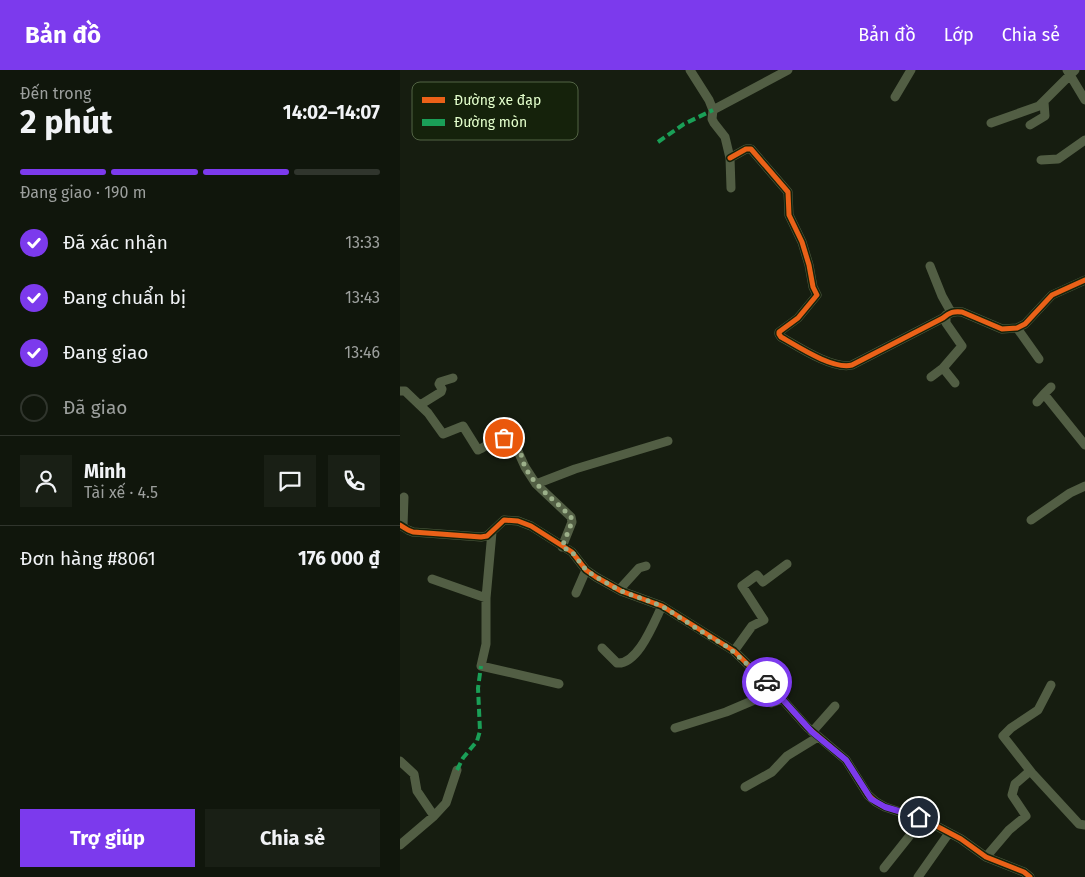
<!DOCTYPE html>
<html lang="vi">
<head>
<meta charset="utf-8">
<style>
  body { margin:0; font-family:"Fira Sans",sans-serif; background:#191f15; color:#f1f3f6; height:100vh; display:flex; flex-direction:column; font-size:19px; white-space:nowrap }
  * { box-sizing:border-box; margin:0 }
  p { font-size:16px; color:#9c9f9d }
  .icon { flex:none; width:28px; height:28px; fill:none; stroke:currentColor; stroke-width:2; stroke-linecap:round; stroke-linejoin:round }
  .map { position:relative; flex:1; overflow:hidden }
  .details { display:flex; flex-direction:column; background:#10160c; width:400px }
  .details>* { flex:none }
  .pin { position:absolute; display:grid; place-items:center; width:42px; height:42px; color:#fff; margin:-21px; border:2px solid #fff; border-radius:50%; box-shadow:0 1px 5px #0007 }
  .courier { position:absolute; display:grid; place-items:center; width:50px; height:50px; margin:-25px; border:4px solid #7c3aed; border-radius:50%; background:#fff; color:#222; box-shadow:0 1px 6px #0007 }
  .overview em { font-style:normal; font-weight:700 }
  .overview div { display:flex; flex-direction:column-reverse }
  .overview { display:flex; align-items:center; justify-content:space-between; height:85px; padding:0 20px }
  h1 { font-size:32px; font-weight:700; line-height:38px }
  .bar { display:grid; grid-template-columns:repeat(4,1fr); gap:8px 5px; align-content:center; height:60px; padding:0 20px }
  .bar i { height:6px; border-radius:4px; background:#30352d }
  .bar .selected { background:#7c3aed }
  .bar p { grid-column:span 4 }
  .line { display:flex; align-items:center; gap:12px; padding:0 20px; border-top:1px solid #30352d }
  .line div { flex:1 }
  .round { display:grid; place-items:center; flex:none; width:52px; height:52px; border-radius:0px; background:#191f15 }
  ol { padding:0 20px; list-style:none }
  li { display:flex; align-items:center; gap:15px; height:55px }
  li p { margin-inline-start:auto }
  li .icon { padding:5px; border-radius:50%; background:#7c3aed; color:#fff; stroke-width:4 }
  li:last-child { color:#9c9f9d }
  li i { width:28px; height:28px; border:2px solid #30352d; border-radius:50% }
  .button { display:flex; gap:10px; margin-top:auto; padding:10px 20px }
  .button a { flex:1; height:58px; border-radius:0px; background:#7c3aed; color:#fff; font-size:20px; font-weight:700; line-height:58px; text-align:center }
  .button a+a { background:#191f15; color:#f1f3f6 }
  header { display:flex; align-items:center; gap:30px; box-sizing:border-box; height:70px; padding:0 25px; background:#7c3aed; color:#fff }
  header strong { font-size:24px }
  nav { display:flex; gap:28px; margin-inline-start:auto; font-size:18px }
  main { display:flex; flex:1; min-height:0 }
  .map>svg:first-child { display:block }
</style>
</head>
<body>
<header>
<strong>Bản đồ</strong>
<nav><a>Bản đồ</a><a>Lớp</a><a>Chia sẻ</a></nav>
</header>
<main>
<section class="details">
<div class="overview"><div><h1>2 phút</h1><p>Đến trong</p></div><em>14:02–14:07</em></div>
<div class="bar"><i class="selected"></i><i class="selected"></i><i class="selected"></i><i></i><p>Đang giao · 190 m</p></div>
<ol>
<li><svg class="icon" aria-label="check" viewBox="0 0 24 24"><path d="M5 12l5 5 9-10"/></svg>Đã xác nhận<p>13:33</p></li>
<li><svg class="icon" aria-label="check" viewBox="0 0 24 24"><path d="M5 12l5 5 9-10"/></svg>Đang chuẩn bị<p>13:43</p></li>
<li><svg class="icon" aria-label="check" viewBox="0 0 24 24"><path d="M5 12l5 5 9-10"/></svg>Đang giao<p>13:46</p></li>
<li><i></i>Đã giao</li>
</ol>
<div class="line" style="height:90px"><a class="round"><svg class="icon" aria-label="person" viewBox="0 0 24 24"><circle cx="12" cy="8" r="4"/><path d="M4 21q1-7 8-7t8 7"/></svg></a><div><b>Minh</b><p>Tài xế · 4.5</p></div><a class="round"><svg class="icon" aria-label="chat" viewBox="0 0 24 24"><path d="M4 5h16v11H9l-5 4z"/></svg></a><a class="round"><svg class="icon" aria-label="phone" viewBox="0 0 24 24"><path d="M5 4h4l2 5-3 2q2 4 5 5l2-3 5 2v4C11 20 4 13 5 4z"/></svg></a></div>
<div class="line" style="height:65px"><div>Đơn hàng #8061</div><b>176 000 ₫</b></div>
<div class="button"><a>Trợ giúp</a><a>Chia sẻ</a></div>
</section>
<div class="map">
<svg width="685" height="807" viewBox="0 0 685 807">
  <rect width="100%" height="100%" fill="#161d10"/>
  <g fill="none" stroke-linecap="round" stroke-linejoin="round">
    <path stroke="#525e44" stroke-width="9" d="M290,0L309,30L313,40L312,49L314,53L325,67L330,88L331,118
      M667,0L685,30
      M495,27L511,0
      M313,40L388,0
      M591,53L639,36L675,0
      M630,55L645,46L644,32
      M330,88L346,79H351L388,122L389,145L402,172L409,195L413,217L417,225L398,248L379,262V264L381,267C397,276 433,300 452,295L543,248C550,242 554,241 562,242L602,259L617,258L625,254L652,225L685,210
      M641,90L658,89L685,70
      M530,196L542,226L551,242
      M546,245V253L562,276L543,298L555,313
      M617,258L639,289
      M531,307L543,298
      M651,317L644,324L685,375
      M0,321H5L28,343L43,364L63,356L78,380C88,376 100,364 112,368L125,397L136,414L171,447L172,452L162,477
      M637,332L644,324
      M20,335L41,322L42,319L39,314L40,312L53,308
      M136,414L175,399L268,371
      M631,450L670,423L685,416
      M0,455L8,460L13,462L81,467L87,466L104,450L118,451L131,456L172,482L186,500L196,507L221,521L262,536L334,581L374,620L407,657L446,690L468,725L476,732L485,737L527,751L561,769L586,787L624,802L630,807
      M3,456L4,427
      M92,462L86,528V574L81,596L159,614
      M32,509L86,528
      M219,520L239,498L246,496
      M176,523L186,500
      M202,578L217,593C238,595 254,552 262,536
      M334,581L352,556L364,550L342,516L357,505L363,512L387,494
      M651,615L638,640L611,658L603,666L632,703L679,754L685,755
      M275,658L326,642L359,628L362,627L371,633L382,629
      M412,662L435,636
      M0,691L14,704L17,721L34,746
      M345,717L372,702L387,686L418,667
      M0,775L34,746L46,733L57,700
      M586,787L609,760L626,746L612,725L615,714L630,701
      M484,798L523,749
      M518,807L549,763"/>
    <path stroke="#1a9f57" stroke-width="4" stroke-dasharray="8 4" stroke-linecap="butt" d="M258,72L284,54L313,40
      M57,700L63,688L77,671L80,661L78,618L81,596"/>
    <g stroke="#15220b" stroke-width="8">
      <path id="cycleway" d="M330,88L346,79H351L388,122L389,145L402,172L409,195L413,217L417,225L398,248L379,262V264L381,267C397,276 433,300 452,295L543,248C550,242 554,241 562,242L602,259L617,258L625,254L652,225L685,210
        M0,455L8,460L13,462L81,467L87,466L104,450L118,451L131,456L172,482L186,500L196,507L221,521L262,536L334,581L374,620L407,657L446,690L468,725L476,732L485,737L527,751L561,769L586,787L624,802L630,807"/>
    </g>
    <use href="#cycleway" stroke="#ea6118" stroke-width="5"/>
  </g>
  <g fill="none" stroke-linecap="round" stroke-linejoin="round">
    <path stroke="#9cb08a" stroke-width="5" stroke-dasharray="0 9" d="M104,368C118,365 121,387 125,397C136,418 155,430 171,447L172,452L162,477L172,482L186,500L196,507L221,521L262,536L310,567L328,577L367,612"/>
    <path stroke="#7c3aed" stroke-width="6" d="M367,612L412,662L446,690L471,729L485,737L519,747"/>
  </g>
  <rect x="12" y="12" width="166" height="58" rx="8" fill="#15220b" stroke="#536445" stroke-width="1"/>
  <rect x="22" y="27" width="23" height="6" fill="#ea6118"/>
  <rect x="22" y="49" width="23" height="7" fill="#1a9f57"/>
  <g font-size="14" fill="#e4ffcc">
    <text x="54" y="35">Đường xe đạp</text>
    <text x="54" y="57">Đường mòn</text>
  </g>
</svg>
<div class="pin" style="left:104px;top:368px;background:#ea580c"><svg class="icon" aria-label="bag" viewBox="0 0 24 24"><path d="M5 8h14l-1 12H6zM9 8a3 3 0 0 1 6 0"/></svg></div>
<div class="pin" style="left:519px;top:747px;background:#1f2937"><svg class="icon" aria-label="home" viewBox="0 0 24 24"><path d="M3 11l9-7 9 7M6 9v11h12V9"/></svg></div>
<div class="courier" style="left:367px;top:612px"><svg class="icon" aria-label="car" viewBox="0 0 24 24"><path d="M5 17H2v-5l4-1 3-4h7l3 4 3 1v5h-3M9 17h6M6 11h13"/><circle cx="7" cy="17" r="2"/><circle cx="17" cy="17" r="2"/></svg></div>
</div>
</main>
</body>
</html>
